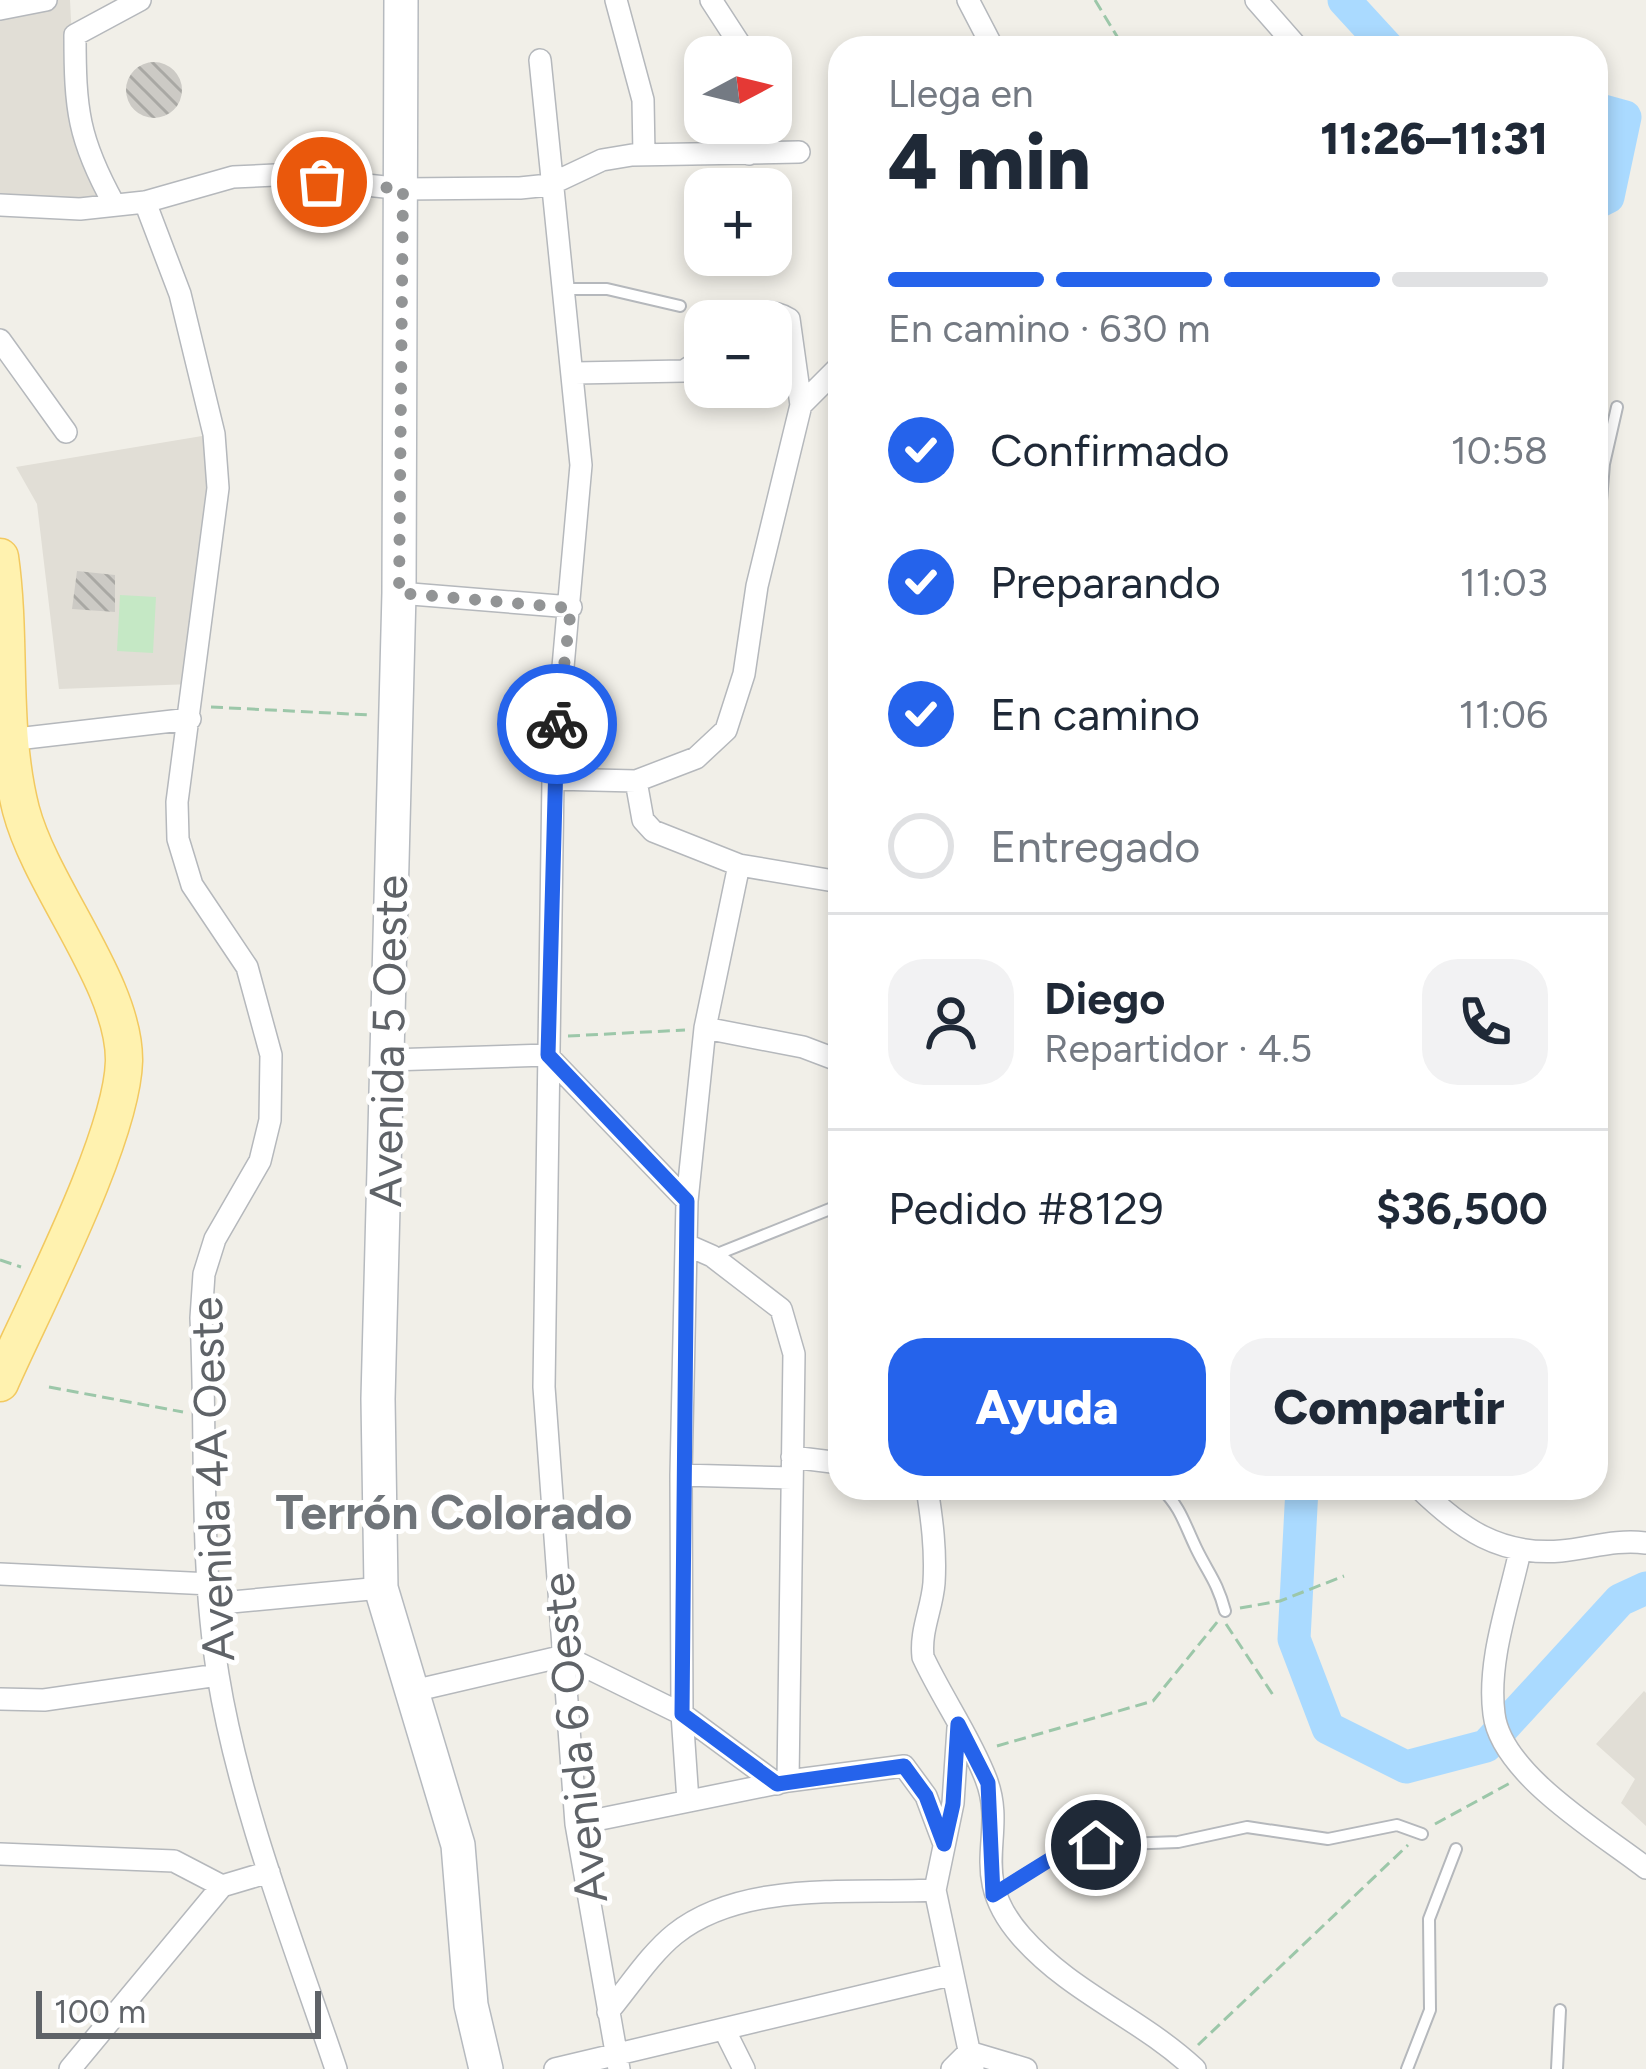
<!DOCTYPE html>
<html lang="es">
<head>
<meta charset="utf-8">
<style>
  body { margin:0; font-family:Figtree,sans-serif; background:#f2f2f3; color:#1f2937; height:100vh; display:flex; flex-direction:column; font-size:45px; white-space:nowrap }
  * { box-sizing:border-box; margin:0 }
  p { font-size:39px; color:#747a83 }
  .icon { flex:none; width:66px; height:66px; fill:none; stroke:currentColor; stroke-width:2; stroke-linecap:round; stroke-linejoin:round }
  .map { position:relative; flex:1; overflow:hidden }
  .sheet { position:absolute; left:828px; top:36px; width:780px; height:1464px; display:flex; flex-direction:column; background:#fff; border-radius:36px; box-shadow:0 6px 18px #0003 }
  .sheet>* { flex:none }
  .needle { width:78px; rotate:83deg }
  .buttons { position:absolute; left:684px; top:36px; display:grid; gap:24px }
  .buttons a { display:grid; place-items:center; width:108px; height:108px; border-radius:24px; background:#fff; box-shadow:0 6px 18px #0003; font-size:60px }
  .scale { position:absolute; left:36px; bottom:30px; width:285px; box-sizing:border-box; padding-left:12px; border:6px solid #5f6368; border-top:0; font-size:33px; line-height:42px; white-space:nowrap; color:#5f6368; -webkit-text-stroke:9px #fff; paint-order:stroke }
  .pin { position:absolute; display:grid; place-items:center; width:102px; height:102px; color:#fff; margin:-51px; border:6px solid #fff; border-radius:50%; box-shadow:0 3px 12px #0007 }
  .courier { position:absolute; display:grid; place-items:center; width:120px; height:120px; margin:-60px; border:9px solid #2563eb; border-radius:50%; background:#fff; color:#222; box-shadow:0 3px 15px #0007 }
  .headline em { font-style:normal; font-weight:800 }
  .headline div { display:flex; flex-direction:column-reverse }
  .headline { display:flex; align-items:center; justify-content:space-between; height:204px; padding:0 60px }
  h1 { font-size:78px; font-weight:800; line-height:90px }
  .bar { display:grid; grid-template-columns:repeat(4,1fr); gap:18px 12px; align-content:center; height:144px; padding:0 60px }
  .bar i { height:15px; border-radius:9px; background:#e0e1e3 }
  .bar .selected { background:#2563eb }
  .bar p { grid-column:span 4 }
  .line { display:flex; align-items:center; gap:30px; padding:0 60px; border-top:3px solid #e0e1e3 }
  .line div { flex:1 }
  .round { display:grid; place-items:center; flex:none; width:126px; height:126px; border-radius:36px; background:#f2f2f3 }
  ol { padding:0 60px; list-style:none }
  li { display:flex; align-items:center; gap:36px; height:132px }
  li p { margin-inline-start:auto }
  li .icon { padding:12px; border-radius:50%; background:#2563eb; color:#fff; stroke-width:4 }
  li:last-child { color:#747a83 }
  li i { width:66px; height:66px; border:6px solid #e0e1e3; border-radius:50% }
  .button { display:flex; gap:24px; margin-top:auto; padding:24px 60px }
  .button a { flex:1; height:138px; border-radius:36px; background:#2563eb; color:#fff; font-size:48px; font-weight:800; line-height:138px; text-align:center }
  .button a+a { background:#f2f2f3; color:#1f2937 }
  .map>svg:first-child { display:block }
</style>
</head>
<body>
<div class="map">
<svg width="1646" height="2069" viewBox="0 0 1646 2069">
  <defs>
    <pattern id="building-back-hatch" width="6" height="6" patternUnits="userSpaceOnUse" patternTransform="scale(3)"><rect width="6" height="6" fill="#cccac5"/><path d="M-1 5l2 2M0 0l6 6M5-1l2 2" fill="none" stroke="#a9a8a4"/></pattern>
  </defs>
  <rect width="100%" height="100%" fill="#f1efe8"/>
  <path fill="#e1ded6" d="M46,0H70L75,99L114,204L0,205V9Z
    M214,434L192,684L59,689L37,504L16,467Z
    M1644,1691L1646,1693V1826L1621,1803L1635,1779L1596,1744Z"/>
  <path fill="#c5e8c5" d="M120,595L156,597L153,653L117,651Z"/>
  <g fill="none" stroke-linecap="round" stroke-linejoin="round">
    <path stroke="#aadaff" stroke-width="33" d="M1344,0L1388,48
      M1596,109L1625,117L1608,197L1596,203
      M1302,1488L1294,1639L1328,1728L1406,1767L1486,1746L1620,1600L1646,1588"/>
  </g>
  <path fill="url(#building-back-hatch)" d="M126 90a28 28 0 1 1 56 0a28 28 0 1 1-56 0Z
    M77,571L115,575V612L72,609Z"/>
  <g fill="none" stroke-linecap="round" stroke-linejoin="round">
    <g stroke="#b5b8bc" stroke-width="14">
      <path id="lane" d="M565,289H607L680,306
        M1596,562L1604,464L1617,407
        M715,1255L840,1205
        M1161,1488C1181,1508 1184,1523 1196,1548C1208,1573 1217,1581 1225,1611
        M996,1893L1062,1852L1096,1845L1178,1842L1247,1827L1328,1839L1397,1825L1422,1834
        M1407,2069L1430,2010L1429,1919L1456,1849
        M1557,2069L1560,2010"/>
    </g>
    <g stroke="#b5b8bc" stroke-width="24">
      <path id="street" d="M616,0L643,100L644,155
        M711,0L748,57
        M968,0L993,48
        M1256,0L1298,48
        M0,9L46,0
        M540,60L581,465L553,779L544,1387L576,1824L619,2069
        M749,154L768,123
        M145,202L180,294L214,434L218,488L177,802L178,839L192,885L247,967L271,1055L270,1120L260,1161L215,1239L204,1274L201,1318C207,1436 199,1558 218,1675C239,1805 294,1944 336,2069
        M114,204C78,139 75,109 75,35L140,0
        M0,205L80,209L145,202L233,177L275,175L403,189L520,188L549,185L602,160L632,155L799,152
        M726,321C742,311 772,308 789,319L801,405
        M0,340L66,432
        M575,373L684,371L705,357
        M399,593L571,607
        M8,740L190,719
        M553,779L636,781L643,820L653,831L739,865L840,882
        M636,781L696,758L726,730L744,674L757,586L801,405L840,366
        M705,1028L803,1047L840,1061
        M389,1060L547,1055L687,1201
        M687,1245L712,1256L781,1309L794,1354L788,1781
        M792,1457L840,1463
        M681,1475L792,1478
        M927,1488C932,1520 936,1550 934,1583C932,1609 920,1630 923,1657C942,1698 970,1737 986,1779C1008,1836 966,1873 1021,1936C1071,1993 1139,2017 1195,2069
        M1419,1488C1461,1529 1500,1556 1561,1551C1591,1548 1616,1539 1646,1543
        M1520,1551C1509,1602 1487,1661 1494,1714C1501,1774 1601,1833 1646,1868
        M0,1574L211,1584
        M210,1604L381,1588
        M413,1691L564,1656L682,1714L777,1784
        M0,1699L44,1700L218,1675
        M958,1728L953,1803L935,1890L973,2069
        M688,1801L682,1714L681,1475L687,1201L705,1028L739,865
        M576,1824L788,1781L904,1766L926,1796L944,1844
        M0,1854L174,1861L222,1886
        M608,2012C629,1987 650,1954 675,1934C743,1880 853,1894 935,1890
        M724,2029L744,2069
        M969,2052L1026,2069
        M70,2069L222,1886L269,1872
        M555,2069L950,1975
        M952,2069L969,2052"/>
    </g>
    <g stroke="#b6babf" stroke-width="36">
      <path id="secondary" d="M401,0L399,593L378,1399L381,1588L458,1845L471,2005L486,2069"/>
    </g>
    <g stroke="#f2c960" stroke-width="39">
      <path id="primary" d="M0,557C12,641 0,728 21,810C42,889 125,984 124,1061C122,1139 34,1306 0,1383"/>
    </g>
    <path stroke="#9cc7a9" stroke-width="3" stroke-dasharray="12 6" stroke-linecap="butt" d="M1095,0L1124,48
      M211,707L370,715
      M568,1036L685,1030
      M0,1260L21,1267
      M49,1387L183,1412
      M1240,1608L1280,1601L1344,1576
      M1226,1624L1273,1695
      M997,1746L1153,1701L1218,1621
      M1435,1824L1510,1783
      M1198,2045L1408,1845"/>
    <use href="#lane" stroke="#fff" stroke-width="10"/>
    <use href="#street" stroke="#fff" stroke-width="21"/>
    <use href="#secondary" stroke="#fff" stroke-width="33"/>
    <use href="#primary" stroke="#fff2af" stroke-width="36"/>
  </g>
  <g fill="none" stroke-linecap="round" stroke-linejoin="round">
    <path stroke="#929495" stroke-width="12" stroke-dasharray="0 21.6" d="M322,182L403,189L399,593L571,608L557,724"/>
    <path stroke="#2563eb" stroke-width="15" d="M557,724L548,1055L687,1201L682,1714L777,1784L904,1766L926,1796L944,1844L953,1804L958,1724L988,1783L993,1895L1062,1852L1096,1845"/>
  </g>
  <g text-anchor="middle" stroke-width="10" stroke-linejoin="round" paint-order="stroke">
    <g font-size="45" fill="#5f6368" stroke="#fff">
      <text transform="translate(388 1041) rotate(-89)" y="16">Avenida 5 Oeste</text>
      <text transform="translate(212 1479) rotate(-92)" y="16">Avenida 4A Oeste</text>
      <text transform="translate(574 1738) rotate(-96)" y="16">Avenida 6 Oeste</text>
    </g>
    <g font-size="48" font-weight="bold" fill="#70757a" stroke="#fff">
      <text x="454" y="1529">Terrón Colorado</text>
    </g>
  </g>
</svg>
<div class="buttons">
<a><svg class="needle" viewBox="-14 -14 28 28"><path d="M0-13l5 13h-10z" fill="#e53935"/><path d="M0 13l5-13h-10z" fill="#747a83"/></svg></a>
<a>+</a>
<a>−</a>
</div>
<div class="scale">100 m</div>
<div class="pin" style="left:322px;top:182px;background:#ea580c"><svg class="icon" aria-label="bag" viewBox="0 0 24 24"><path d="M5 8h14l-1 12H6zM9 8a3 3 0 0 1 6 0"/></svg></div>
<div class="pin" style="left:1096px;top:1845px;background:#1f2937"><svg class="icon" aria-label="home" viewBox="0 0 24 24"><path d="M3 11l9-7 9 7M6 9v11h12V9"/></svg></div>
<div class="courier" style="left:557px;top:724px"><svg class="icon" aria-label="bike" viewBox="0 0 24 24"><circle cx="6" cy="16" r="4"/><circle cx="18" cy="16" r="4"/><path d="M6 16l4-8h5l3 8M10 8l3 8H6M13 5h3"/></svg></div>
<section class="sheet">
<div class="headline"><div><h1>4 min</h1><p>Llega en</p></div><em>11:26–11:31</em></div>
<div class="bar"><i class="selected"></i><i class="selected"></i><i class="selected"></i><i></i><p>En camino · 630 m</p></div>
<ol>
<li><svg class="icon" aria-label="check" viewBox="0 0 24 24"><path d="M5 12l5 5 9-10"/></svg>Confirmado<p>10:58</p></li>
<li><svg class="icon" aria-label="check" viewBox="0 0 24 24"><path d="M5 12l5 5 9-10"/></svg>Preparando<p>11:03</p></li>
<li><svg class="icon" aria-label="check" viewBox="0 0 24 24"><path d="M5 12l5 5 9-10"/></svg>En camino<p>11:06</p></li>
<li><i></i>Entregado</li>
</ol>
<div class="line" style="height:216px"><a class="round"><svg class="icon" aria-label="person" viewBox="0 0 24 24"><circle cx="12" cy="8" r="4"/><path d="M4 21q1-7 8-7t8 7"/></svg></a><div><b>Diego</b><p>Repartidor · 4.5</p></div><a class="round"><svg class="icon" aria-label="phone" viewBox="0 0 24 24"><path d="M5 4h4l2 5-3 2q2 4 5 5l2-3 5 2v4C11 20 4 13 5 4z"/></svg></a></div>
<div class="line" style="height:156px"><div>Pedido #8129</div><b>$36,500</b></div>
<div class="button"><a>Ayuda</a><a>Compartir</a></div>
</section>
</div>
</body>
</html>
